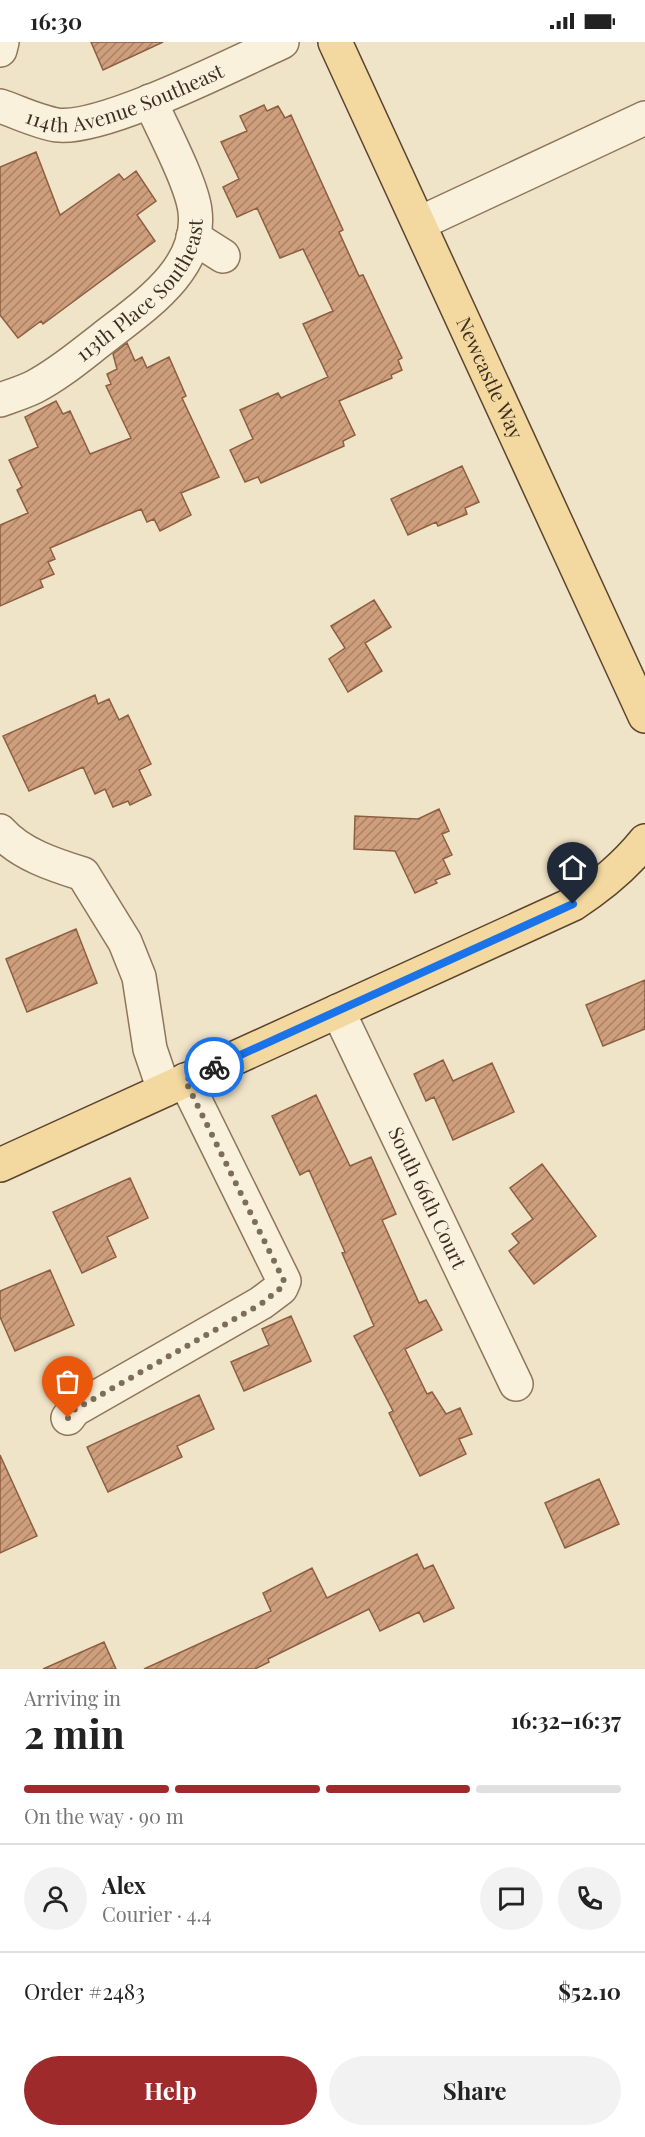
<!DOCTYPE html>
<html lang="en">
<head>
<meta charset="utf-8">
<style>
  body { margin:0; font-family:"Playfair Display",serif; background:#f2f2f2; color:#222; height:100vh; display:flex; flex-direction:column; font-size:22px; white-space:nowrap }
  * { box-sizing:border-box; margin:0 }
  p { font-size:20px; color:#767676 }
  .icon { flex:none; width:33px; height:33px; fill:none; stroke:currentColor; stroke-width:2; stroke-linecap:round; stroke-linejoin:round }
  .map { position:relative; height:1627px; overflow:hidden }
  .drawer { display:flex; flex-direction:column; background:#fff; flex:1 }
  .drawer>* { flex:none }
  .pin { position:absolute; display:grid; place-items:center; width:51px; height:51px; color:#fff; margin:-62px -26px; border-radius:50% 50% 50% 0; rotate:-45deg; box-shadow:0 0 6px #0007 }
  .pin .icon { rotate:45deg }
  .courier { position:absolute; display:grid; place-items:center; width:60px; height:60px; margin:-30px; border:4px solid #1a73e8; border-radius:50%; background:#fff; color:#222; box-shadow:0 2px 8px #0007 }
  .head em { font-style:normal; font-weight:700 }
  .head div { display:flex; flex-direction:column-reverse }
  .head { display:flex; align-items:center; justify-content:space-between; height:102px; padding:0 24px }
  h1 { font-size:39px; font-weight:700; line-height:45px }
  .bar { display:grid; grid-template-columns:repeat(4,1fr); gap:9px 6px; align-content:center; height:72px; padding:0 24px }
  .bar i { height:8px; border-radius:4px; background:#e0e0e0 }
  .bar .selected { background:#9e2a2b }
  .bar p { grid-column:span 4 }
  .line { display:flex; align-items:center; gap:15px; padding:0 24px; border-top:2px solid #e0e0e0 }
  .line div { flex:1 }
  .round { display:grid; place-items:center; flex:none; width:63px; height:63px; border-radius:32px; background:#f2f2f2 }
  .primary-button { display:flex; gap:12px; margin-top:auto; padding:12px 24px }
  .primary-button a { flex:1; height:69px; border-radius:36px; background:#9e2a2b; color:#fff; font-size:24px; font-weight:700; line-height:69px; text-align:center }
  .primary-button a+a { background:#f2f2f2; color:#222 }
  .status { display:flex; justify-content:space-between; align-items:center; height:42px; padding:0 30px; background:#fff; direction:ltr }
  .status svg { height:16px; fill:currentColor }
  .map>svg:first-child { display:block }
</style>
</head>
<body>
<div class="status"><b>16:30</b><svg viewBox="0 0 49 12"><path d="M0 12V9h3v3zM5 12V6h3v6zM10 12V3h3v9zM15 12V0h3v12zM26 1h20v11H26zM47 4h2v5h-2z"/></svg></div>
<div class="map">
<svg width="645" height="1627" viewBox="0 0 645 1627">
  <defs>
    <pattern id="building-hatch" width="6" height="6" patternUnits="userSpaceOnUse" patternTransform="scale(1.5)"><rect width="6" height="6" fill="#cf9f7d"/><path d="M-1 1l2-2M0 6l6-6M5 7l2-2" fill="none" stroke="#a98266"/></pattern>
  </defs>
  <rect width="100%" height="100%" fill="#f0e4c8"/>
  <path fill="url(#building-hatch)" stroke="#8d5f41" stroke-width="1.5" d="M91,0H163L103,28Z
    M264,63L267,69L278,64L285,76L291,73L343,188L339,190L359,234L363,233L402,316L398,318L402,328L391,333L392,336L339,359L355,393L343,399L344,404L261,441L258,435L245,440L230,408L253,397L240,368L278,351L281,356L328,335L303,282L333,269L303,207L280,216L257,166L237,175L223,145L239,137L221,100L247,89L240,74Z
    M36,110L60,173L119,132L124,138L136,129L156,159L137,173L155,199L43,282L41,279L18,296L0,273V125Z
    M127,301L135,319L142,315L147,326L169,315L186,354L182,356L219,435L181,451L191,473L160,489L154,477L147,480L141,467L50,506L55,517L48,520L54,532L40,538L43,545L0,564V483L28,471L17,448L22,445L9,418L38,405L25,375L56,359L63,372L70,369L90,412L131,396L106,344L111,342L107,332L117,327L113,312Z
    M462,424L479,460L465,466L467,472L438,484L436,480L408,493L391,457Z
    M374,558L391,585L365,601L382,629L348,650L329,617L345,606L331,584Z
    M95,653L98,662L109,657L119,678L128,673L151,722L139,728L151,753L130,763L128,759L113,765L105,747L95,752L83,725L29,749L3,694Z
    M439,767L449,789L442,792L452,813L443,817L450,832L435,838L437,841L415,851L395,809L354,807L355,774L418,777Z
    M76,887L97,941L27,970L6,917Z
    M645,938V987L603,1004L586,963Z
    M443,1018L453,1039L492,1021L514,1070L453,1098L434,1055L426,1059L414,1032Z
    M316,1053L350,1124L371,1115L396,1172L382,1178L419,1261L426,1258L442,1288L405,1307L427,1352L432,1350L446,1372L460,1366L472,1392L459,1397L466,1412L420,1434L389,1371L393,1369L354,1294L374,1284L342,1211L345,1210L309,1128L300,1133L272,1074Z
    M542,1122L596,1194L534,1242L509,1209L519,1201L512,1192L533,1177L510,1146Z
    M130,1136L148,1176L107,1195L116,1215L82,1231L53,1170Z
    M50,1228L74,1283L15,1309L0,1275V1249Z
    M291,1274L311,1319L244,1349L231,1320L269,1303L262,1287Z
    M199,1353L214,1387L177,1404L182,1415L108,1450L87,1405Z
    M0,1413L37,1494L0,1511Z
    M599,1437L619,1482L565,1506L545,1461Z
    M417,1512L424,1527L433,1523L454,1566L424,1580L419,1570L380,1589L369,1567L268,1617L269,1620L255,1627H144L271,1569L263,1551L312,1526L327,1556Z
    M104,1600L116,1627H43Z"/>
  <g fill="none" stroke-linecap="round" stroke-linejoin="round">
    <g stroke="#8d765c" stroke-width="36">
      <g id="minor">
        <path d="M0,8L2,0"/>
        <path id="s1" d="M0,64C18,70 38,80 57,83C103,89 235,21 282,0"/>
        <path d="M420,181L645,76"/>
        <path d="M193,195L223,214"/>
        <path id="s2" d="M0,358C11,354 24,350 34,345C59,332 80,314 102,297C141,266 202,228 195,169C192,142 162,86 150,59"/>
        <path d="M0,789C20,812 54,823 83,832L125,900L139,935L150,1007L164,1048"/>
        <path id="s3" d="M338,969L516,1342"/>
        <path d="M68,1376L74,1368L261,1261L281,1246L284,1239L185,1038"/>
      </g>
    </g>
    <g stroke="#5b4430" stroke-width="36">
      <g id="major">
        <path id="s4" d="M335,0L645,674"/>
        <path d="M0,1123L573,862C601,844 624,825 645,799"/>
      </g>
    </g>
    <use href="#minor" stroke="#faf1dc" stroke-width="33"/>
    <use href="#major" stroke="#f3d9a0" stroke-width="33"/>
  </g>
  <g fill="none" stroke-linecap="round" stroke-linejoin="round">
    <path stroke="#7c6e5b" stroke-width="6" stroke-dasharray="0 10.8" d="M68,1376L74,1368L261,1262L281,1246L284,1239L185,1038L214,1025"/>
    <path stroke="#1a73e8" stroke-width="8" d="M214,1025L573,862"/>
  </g>
  <g text-anchor="middle" stroke-width="4.5" stroke-linejoin="round" paint-order="stroke">
    <g font-size="20" fill="#3d2e20" stroke="#f7eed8">
      <text dy="7" stroke="none"><textPath href="#s1" startOffset="132">114th Avenue Southeast</textPath></text>
      <text dy="7" stroke="none"><textPath href="#s2" startOffset="184">113th Place Southeast</textPath></text>
      <text dy="7" stroke="none"><textPath href="#s4" startOffset="370">Newcastle Way</textPath></text>
      <text dy="7" stroke="none"><textPath href="#s3" startOffset="207">South 66th Court</textPath></text>
    </g>
  </g>
</svg>
<div class="pin" style="left:68px;top:1376px;background:#ea580c"><svg class="icon" aria-label="bag" viewBox="0 0 24 24"><path d="M5 8h14l-1 12H6zM9 8a3 3 0 0 1 6 0"/></svg></div>
<div class="pin" style="left:573px;top:862px;background:#1f2937"><svg class="icon" aria-label="home" viewBox="0 0 24 24"><path d="M3 11l9-7 9 7M6 9v11h12V9"/></svg></div>
<div class="courier" style="left:214px;top:1025px"><svg class="icon" aria-label="bike" viewBox="0 0 24 24"><circle cx="6" cy="16" r="4"/><circle cx="18" cy="16" r="4"/><path d="M6 16l4-8h5l3 8M10 8l3 8H6M13 5h3"/></svg></div>
</div>
<section class="drawer">
<div class="head"><div><h1>2 min</h1><p>Arriving in</p></div><em>16:32–16:37</em></div>
<div class="bar"><i class="selected"></i><i class="selected"></i><i class="selected"></i><i></i><p>On the way · 90 m</p></div>
<div class="line" style="height:108px"><a class="round"><svg class="icon" aria-label="person" viewBox="0 0 24 24"><circle cx="12" cy="8" r="4"/><path d="M4 21q1-7 8-7t8 7"/></svg></a><div><b>Alex</b><p>Courier · 4.4</p></div><a class="round"><svg class="icon" aria-label="chat" viewBox="0 0 24 24"><path d="M4 5h16v11H9l-5 4z"/></svg></a><a class="round"><svg class="icon" aria-label="phone" viewBox="0 0 24 24"><path d="M5 4h4l2 5-3 2q2 4 5 5l2-3 5 2v4C11 20 4 13 5 4z"/></svg></a></div>
<div class="line" style="height:78px"><div>Order #2483</div><b>$52.10</b></div>
<div class="primary-button"><a>Help</a><a>Share</a></div>
</section>
</body>
</html>
